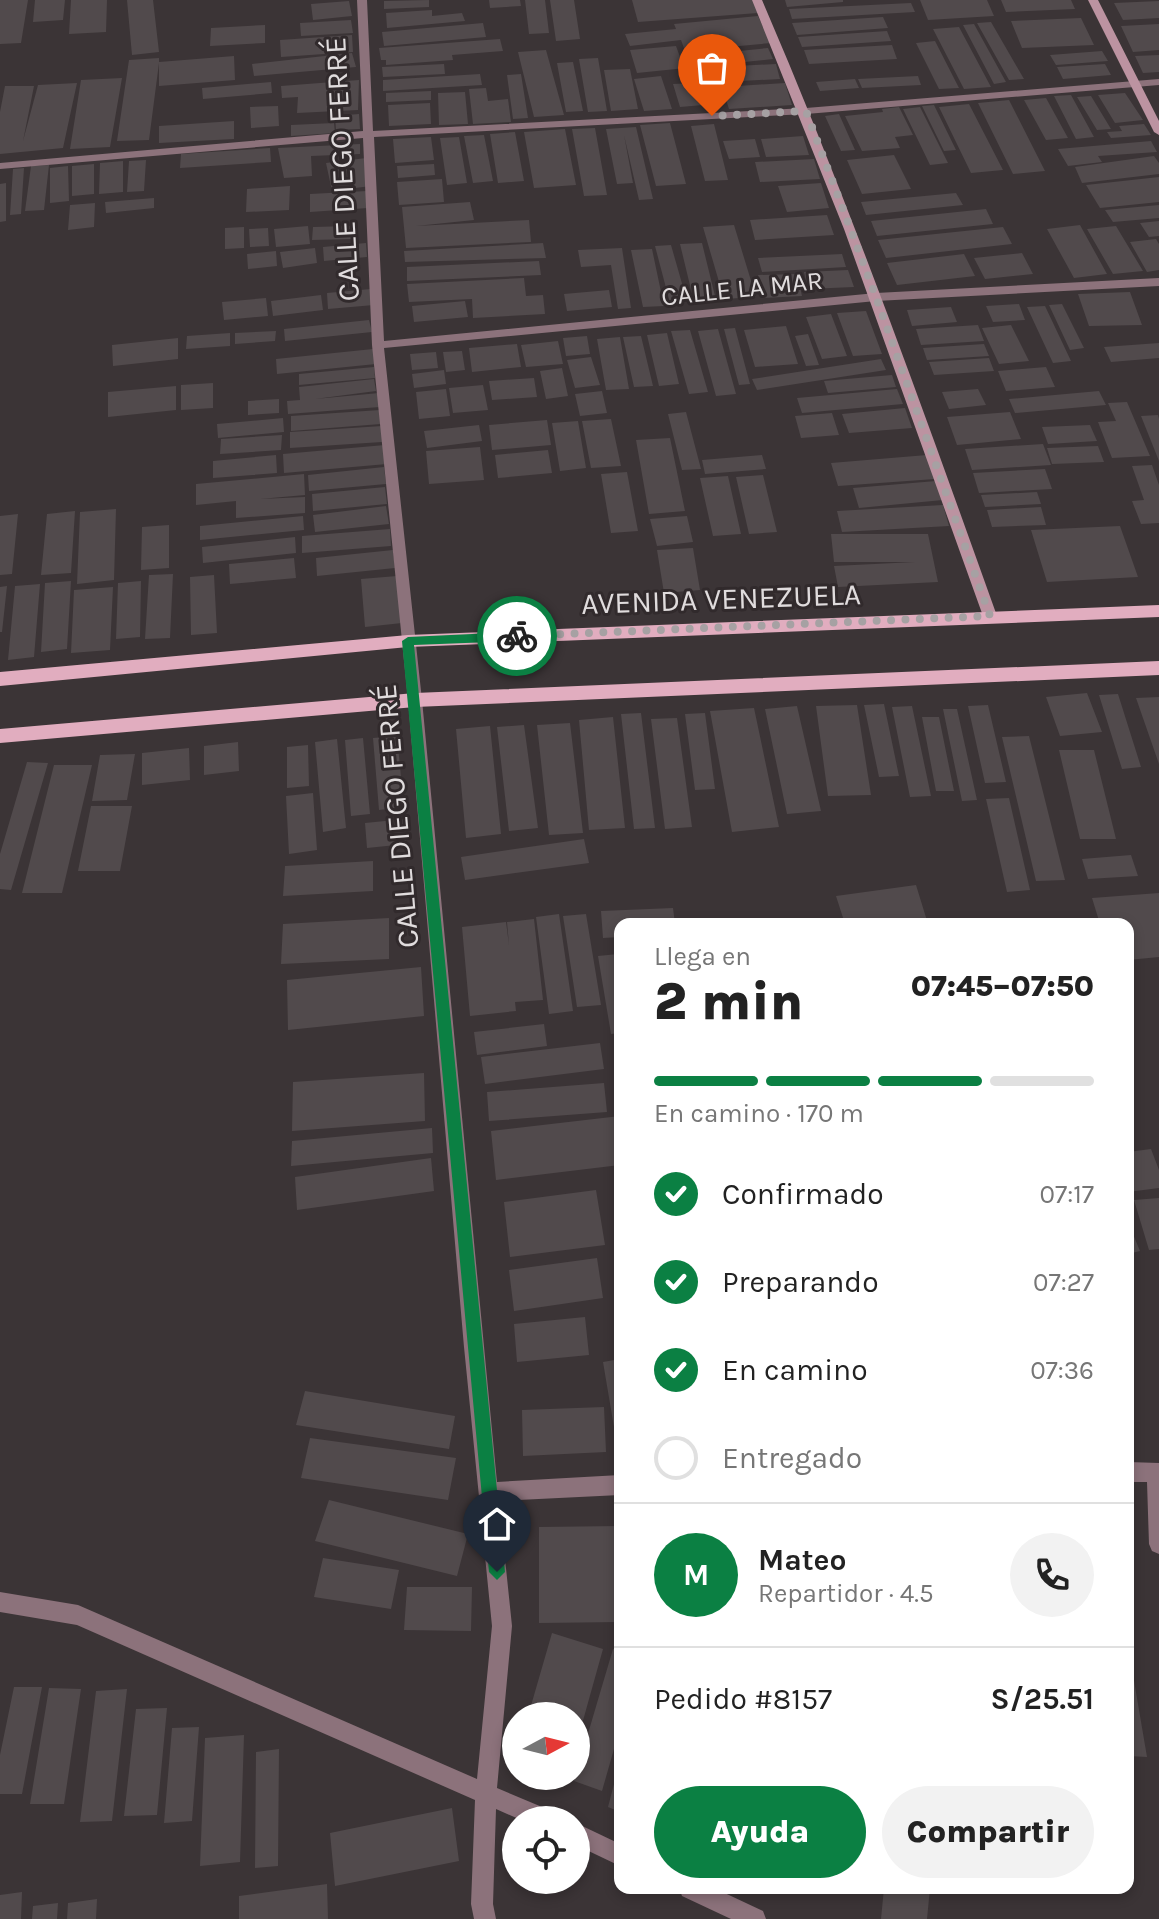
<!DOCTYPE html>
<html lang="es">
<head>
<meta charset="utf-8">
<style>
  body { margin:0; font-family:Karla,sans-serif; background:#f2f2f2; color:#222; height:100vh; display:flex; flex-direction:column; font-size:30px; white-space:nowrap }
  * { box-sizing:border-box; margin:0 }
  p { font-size:26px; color:#767676 }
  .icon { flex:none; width:44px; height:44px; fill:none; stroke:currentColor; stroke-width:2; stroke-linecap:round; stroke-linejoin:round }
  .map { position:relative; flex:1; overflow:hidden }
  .panel { position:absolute; left:614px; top:918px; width:520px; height:976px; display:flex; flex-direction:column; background:#fff; border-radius:16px; box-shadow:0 4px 12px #0003 }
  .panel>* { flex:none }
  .needle { width:52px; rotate:83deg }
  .tools { position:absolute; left:502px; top:1702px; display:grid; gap:16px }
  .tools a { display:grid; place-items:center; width:88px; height:88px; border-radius:50%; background:#fff; box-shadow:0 4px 12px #0003; font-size:40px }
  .pin { position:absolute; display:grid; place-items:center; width:68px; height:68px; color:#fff; margin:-82px -34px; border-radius:50% 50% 50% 0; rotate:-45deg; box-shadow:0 0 8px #0007 }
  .pin .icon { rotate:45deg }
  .courier { position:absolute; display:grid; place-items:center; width:80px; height:80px; margin:-40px; border:6px solid #0b8043; border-radius:50%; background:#fff; color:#222; box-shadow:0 2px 10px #0007 }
  .head em { font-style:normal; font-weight:800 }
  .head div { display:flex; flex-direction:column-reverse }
  .head { display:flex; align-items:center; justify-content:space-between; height:136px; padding:0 40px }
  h1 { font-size:52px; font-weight:800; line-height:60px }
  .bar { display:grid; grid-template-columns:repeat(4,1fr); gap:12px 8px; align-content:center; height:96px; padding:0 40px }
  .bar i { height:10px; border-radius:6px; background:#e0e0e0 }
  .bar .selected { background:#0b8043 }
  .bar p { grid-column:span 4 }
  .line { display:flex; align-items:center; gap:20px; padding:0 40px; border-top:2px solid #e0e0e0 }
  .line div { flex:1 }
  .round { display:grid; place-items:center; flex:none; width:84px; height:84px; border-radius:42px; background:#f2f2f2 }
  ol { padding:0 40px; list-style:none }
  li { display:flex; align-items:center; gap:24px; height:88px }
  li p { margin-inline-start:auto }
  li .icon { padding:8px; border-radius:50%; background:#0b8043; color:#fff; stroke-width:4 }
  li:last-child { color:#767676 }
  li i { width:44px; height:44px; border:4px solid #e0e0e0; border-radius:50% }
  .cta { display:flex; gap:16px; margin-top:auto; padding:16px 40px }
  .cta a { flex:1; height:92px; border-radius:48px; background:#0b8043; color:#fff; font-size:32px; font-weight:800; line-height:92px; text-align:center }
  .cta a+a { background:#f2f2f2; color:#222 }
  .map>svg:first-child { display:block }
</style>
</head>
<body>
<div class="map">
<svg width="1159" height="1919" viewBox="0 0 1159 1919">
  <rect width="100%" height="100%" fill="#3b3436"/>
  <path fill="#514a4c" d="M0,0H28L21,43L0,44Z
    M35,0H65L63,20L33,22Z
    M71,0H107L106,32L69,34Z
    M127,0H153L159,52L132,55Z
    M429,0V7L384,9V1Z
    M489,0H520L521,6L490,8Z
    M525,0H545L549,33L529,34Z
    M550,0H574L580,39L556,41Z
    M632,0H753L758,13L638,22Z
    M785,0H843V2L787,7Z
    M920,0H987L994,16L928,20Z
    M1001,0H1071L1075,9L1006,12Z
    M349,1L352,16L313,20L311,4Z
    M1159,1V18L1123,20L1114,3Z
    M911,3L915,12L792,19L789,9Z
    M432,10V16L462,13L465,21L387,28L386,13Z
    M758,16L771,43L685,51L681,40L630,46L625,34L676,29L674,24Z
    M883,17L888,28L797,35L792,23Z
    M1081,18L1094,45L1022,48L1011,21Z
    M351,20L353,33L301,36L300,23Z
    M991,22L1024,79L1009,80L977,23Z
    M483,23L486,37L384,46L382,32Z
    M974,24L1006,82L994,84L963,25Z
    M1159,24V50L1133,52L1121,26Z
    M265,25V43L210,46L211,28Z
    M959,27L991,87L964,89L933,29Z
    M887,31L891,41L802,47L798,37Z
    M352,35L353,52L281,57L280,40Z
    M500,39L503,51L452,55L453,60L386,65V60H381L379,48Z
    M935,41L959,88L939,89L916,43Z
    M892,45L897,59L809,64L804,50Z
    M676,46L680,57L768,48L773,59L637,73L630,50Z
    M546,50L564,115L534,117L518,52Z
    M1102,51L1108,61L1056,65L1050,55Z
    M352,53L356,67L254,76L252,64Z
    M1159,55V72L1143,73L1135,56Z
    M234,56L235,80L159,86V63L149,140L117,141L129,60L159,58V62Z
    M598,58L607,111L588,112L579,59Z
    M573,62L583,111L566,112L557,63Z
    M444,64L445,74L383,77L382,67Z
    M776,64L780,79L721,82L717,67Z
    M1105,64L1111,75L1063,79L1057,67Z
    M630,69L638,109L611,111L604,70Z
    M480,74L482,85L383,91V80Z
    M521,74L528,118L513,119L507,75Z
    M711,74L720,106L709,107L701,75Z
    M661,76L672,109L644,111L634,79Z
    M918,76L921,85L862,88L858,79Z
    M122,78L110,147L70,149L81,80Z
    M855,79L859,88L820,91L816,82Z
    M359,80L358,110L297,113L298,97L282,98L281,86Z
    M271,82L272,93L203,99L202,88Z
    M77,83L63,148L0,154V112L5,86H34L23,141L38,85Z
    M696,83L703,105L680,107L673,84Z
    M785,83L792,105L729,109L722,87Z
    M486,88L488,101L508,99L511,122L473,124L469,89Z
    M431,91V100L386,102V93Z
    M465,92L468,124L439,125L438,93Z
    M1125,93L1143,120L1115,123L1098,95Z
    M1071,95L1094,137L1076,139L1054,96Z
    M1091,96L1111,129L1097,130L1077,97Z
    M1046,98L1068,138L1046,140L1024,100Z
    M1009,100L1045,171L1013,174L978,103Z
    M430,103L431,124L389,126L388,105Z
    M969,104L1003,170L971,173L939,107Z
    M934,105L956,150L944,151L922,106Z
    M278,106L279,126L251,128L250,107Z
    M899,107L913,135L895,137L900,148L862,151L845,116L883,112L882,109Z
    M920,107L948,163L930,165L903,109Z
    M359,114L360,129L336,130L335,116Z
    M839,114L855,150L841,151L825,116Z
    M234,121V139L159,143V126Z
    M334,123L335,133L291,136V125Z
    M670,123L686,184L656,186L640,125Z
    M714,124L728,180L705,181L691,126Z
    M1144,124L1151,135L1111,138L1107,132L1122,131L1119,126Z
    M636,127L653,199L639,200L624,135L633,183L617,184L606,129Z
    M595,128L607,195L584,196L572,129Z
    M565,129L576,185L534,188L524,132Z
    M515,132L524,181L498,183L490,134Z
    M484,135L493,181L473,183L464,136Z
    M803,136L809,155L766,157L761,139Z
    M431,137L434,160L395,163L393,139Z
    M459,137L467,183L447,185L440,138Z
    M755,139L760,157L729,159L723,141Z
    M1151,141L1157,152L1098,156L1102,162L1068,166L1058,149Z
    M360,144V154L311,156L312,176L284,178L278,148Z
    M270,148L271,162L180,168L181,154Z
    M894,155L911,189L862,194L847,160Z
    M1154,156L1159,163V174L1082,183L1075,167Z
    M366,158L371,186L332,191L326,163Z
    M814,159L820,179L760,182L755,162Z
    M146,160L144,191L127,192L129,161Z
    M123,161V192L99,194L100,163Z
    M94,164V194L72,196V166Z
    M434,164L435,175L398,178L397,166Z
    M49,165L44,210L25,211L31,166Z
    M68,166L69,201L50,203V168Z
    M24,168L21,214L10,215L13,169Z
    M1159,177V202L1100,208L1086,185Z
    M442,179L444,202L399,205L397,182Z
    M6,183V221L0,222V184Z
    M821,183L829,208L787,212L778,186Z
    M290,186L289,210L246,212L247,189Z
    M367,191L368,208L310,212V194Z
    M956,193L963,205L866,215L861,202Z
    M154,198V208L106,213L105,202Z
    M470,202L474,220L416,226L529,220L531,242L406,248L402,207Z
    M95,203L94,227L68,230L70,205Z
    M1159,205V218L1113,222L1105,210Z
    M986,209L993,224L877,236L871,221Z
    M827,215L834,235L755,240L750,220Z
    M1159,221V236L1149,237L1140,223Z
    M734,225L756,297L724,299L703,227Z
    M1080,225L1107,274L1074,278L1047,229Z
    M308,226L310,244L276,247L274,229Z
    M351,226V239L312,240L313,227Z
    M1116,226L1143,271L1113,274L1087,229Z
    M244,227V248L225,249V228Z
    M1003,227L1012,244L886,258L878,240Z
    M268,228L269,246L250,247L249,229Z
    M1156,239L1159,244V270L1147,272L1130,242Z
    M366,243L367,257L324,261L323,247Z
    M543,243L546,258L405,262L404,251Z
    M702,243L716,300L694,302L680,244Z
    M671,245L687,301L670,303L655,246Z
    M315,248L317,263L283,268L280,252Z
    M622,248L631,308L618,309L611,265L581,267L578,250Z
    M652,249L664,306L643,307L631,250Z
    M276,251L277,266L248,269L247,254Z
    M1022,253L1033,274L985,279L974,258Z
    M842,254L846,267L762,272L758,258Z
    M964,254L975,276L897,285L887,263Z
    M539,261L541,275L407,281V267Z
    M848,270L854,287L808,289L804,272Z
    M797,274L802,296L763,298L758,275Z
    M524,278L526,296L543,295L545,314L473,318L472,299L409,302L407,284Z
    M371,289L374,305L328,309L327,293Z
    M609,290L612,307L567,311L564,294Z
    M1130,292L1142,325L1089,326L1078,294Z
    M321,295L323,310L273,316L271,301Z
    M266,298L268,316L224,320L222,302Z
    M465,301L468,317L414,322L412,306Z
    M1019,304L1025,320L993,322L986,306Z
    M1062,304L1084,348L1070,350L1049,305Z
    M1045,306L1071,361L1053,363L1027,307Z
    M951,307L957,322L912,326L907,310Z
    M866,311L882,354L853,356L837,313Z
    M831,314L847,356L822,359L806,317Z
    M369,320L372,332L285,341L284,329Z
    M978,325L984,341L921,345L916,329Z
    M1011,325L1029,361L999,364L982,328Z
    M786,326L798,364L755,367L744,330Z
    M735,328L750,384L739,385L724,329Z
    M718,329L736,394L716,396L698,331Z
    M690,330L708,392L689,394L671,331Z
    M276,331L275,341L235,344V333Z
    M230,333V346L186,349L187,336Z
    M667,333L679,384L659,386L647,335Z
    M808,334L819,365L806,366L795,336Z
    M587,336L590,354L566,356L563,338Z
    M641,336L653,386L634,387L623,337Z
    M620,337L629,389L606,390L597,339Z
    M178,338V359L113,366L112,345Z
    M558,341L563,364L526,367L521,345Z
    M1159,343V358L1111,362L1104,347Z
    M517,344L521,367L472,372L469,348Z
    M984,344L989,356L927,360L923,348Z
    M373,349L376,364L277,374L276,359Z
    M462,351L465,370L446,372L443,352Z
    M436,352L438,368L412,370L410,354Z
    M591,357L600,385L575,388L567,360Z
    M989,358L994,371L934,375L929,362Z
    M881,359L886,370L757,390L752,379Z
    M374,367L375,378L299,385V374Z
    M1046,367L1055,387L1006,391L998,371Z
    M562,368L568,396L546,399L540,371Z
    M444,370L446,384L414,388L412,374Z
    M892,375L896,387L828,393L824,381Z
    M534,378L537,397L492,400L489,381Z
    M374,379L376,391L315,399L379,393L380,407L288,414L287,401L300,400L299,387Z
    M213,383V408L181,410V385Z
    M483,385L488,410L453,413L449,388Z
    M176,386V410L108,417V392Z
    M446,389L450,416L419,419L416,392Z
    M897,389L903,404L802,413L797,398Z
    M978,389L986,405L949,409L942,392Z
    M602,391L607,413L580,416L575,394Z
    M1099,391L1106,405L1015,413L1009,399Z
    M279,399V413L248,415V401Z
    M1127,402L1150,456L1112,458L1098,422L1116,421L1108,403Z
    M905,408L912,428L849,433L842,414Z
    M380,410L381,424L291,431V416Z
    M686,412L701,469L682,470L668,414Z
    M1010,412L1021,439L957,445L947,417Z
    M832,413L839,435L801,438L795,416Z
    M1158,415L1159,419V461L1141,416Z
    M283,418L284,432L218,438L217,424Z
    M611,419L621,466L591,468L582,421Z
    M547,420L551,445L492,450L489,425Z
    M578,421L586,468L560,471L552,423Z
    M479,425L482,441L427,448L424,431Z
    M1090,425L1097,441L1048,444L1042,427Z
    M382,426V442L290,448V432Z
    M282,435L281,450L220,454L221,439Z
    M670,438L685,511L649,514L636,440Z
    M1043,444L1051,465L972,470L965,449Z
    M385,445L387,464L284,473L283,454Z
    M1098,446L1104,462L1052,464L1047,448Z
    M480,447L484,480L429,484L426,451Z
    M548,450L552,473L498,478L495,455Z
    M276,455L277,473L213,478V461Z
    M762,455L766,469L705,474L702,460Z
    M927,455L935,479L838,486L831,463Z
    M1152,465L1159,485V523L1141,524L1132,501L1144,500L1132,466Z
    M384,467L386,484L309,491L308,475Z
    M1045,469L1052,489L979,493L973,473Z
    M627,472L638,531L611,533L601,474Z
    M304,474L305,495L260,499L305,497V513L236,518V501L196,505V484Z
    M763,475L777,532L749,534L736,477Z
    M728,476L741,534L713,536L700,478Z
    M936,481L943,500L859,508L853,488Z
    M385,487L387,504L313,511L312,494Z
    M1037,492L1041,504L985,507L981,495Z
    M943,505L949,526L842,532L837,511Z
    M386,506L389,524L315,532L313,515Z
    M1041,507L1046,525L992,527L987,510Z
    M116,509L114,580L77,584L80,512Z
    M75,511L71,573L41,575L47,514Z
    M18,514L12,574L0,575V516Z
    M303,516L304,530L200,540V526Z
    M687,516L693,542L657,546L650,519Z
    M169,525V568L141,570L142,527Z
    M1120,526L1138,577L1047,582L1031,530Z
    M390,529L391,546L302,553V536Z
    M831,534H928L938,582L838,587L834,566L915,562H834Z
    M295,537L296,553L203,563L202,547Z
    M693,548L700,590L664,593L657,550Z
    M393,550L395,568L317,576L316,558Z
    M294,558L296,578L230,584L229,564Z
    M173,574L170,638L145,639L149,575Z
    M214,575L217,633L191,635L190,577Z
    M397,576L402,623L365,627L361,579Z
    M71,581L67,649L41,652L45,583Z
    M141,581L140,637L116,639L118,583Z
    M40,584L34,657L8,660L15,586Z
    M7,586L2,632H0V587Z
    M113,587L110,650L71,653L74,590Z
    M1087,693L1102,732L1060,736L1046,697Z
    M1118,694L1141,767L1122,769L1099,695Z
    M1159,697V764L1136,698Z
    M884,704L899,776L879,777L864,705Z
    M857,705L871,795L828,796L816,706Z
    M988,705L1006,782L985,783L968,706Z
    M797,706L821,811L787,814L765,709Z
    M912,706L931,796L910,797L892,707Z
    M754,708L779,827L732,832L710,711Z
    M943,709H957L977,800L962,801Z
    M641,713L655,828L634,829L621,714Z
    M705,713L715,789L695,790L685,714Z
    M613,717L625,828L589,830L579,720Z
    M922,717H939L954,791H936Z
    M677,718L692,827L665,829L651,719Z
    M570,723L583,833L549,835L537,725Z
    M524,725L538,828L509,831L497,727Z
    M490,726L501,834L466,838L456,729Z
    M397,736L404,807L379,810L373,738Z
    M1029,736L1065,880L1036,881L1002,737Z
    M363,738L370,814L351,816L345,740Z
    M337,739L346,828L323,832L315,742Z
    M238,742L239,771L204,775V746Z
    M308,745L309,786L287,788V747Z
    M189,748L190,780L142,785V753Z
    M1059,750H1094L1116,839H1080Z
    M135,754L127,800L92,801L100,755Z
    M27,762L48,763L11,890L0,889V854Z
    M54,765H92L62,893H22Z
    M313,793L317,850L289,854L286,796Z
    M1009,798L1030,890L1007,892L986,799Z
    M91,806H132L120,871H78Z
    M405,819L406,844L367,848L365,823Z
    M584,839L589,863L465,880L461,857Z
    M1131,855L1138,876L1088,879L1082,859Z
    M373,861V891L283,896L285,866Z
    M916,885L928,924H845L836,896Z
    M1159,893V957L1128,960V924H1100L1092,898Z
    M673,908L675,924H620V937L603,938L601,911Z
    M559,914L573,1011L549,1014L536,917Z
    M586,914L601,1005L577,1007L563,916Z
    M389,918V959L281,964L283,924Z
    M534,919L543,1000L515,1002L516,1011L470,1016L462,927L506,922L509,945L507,922Z
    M618,954L620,1033L611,1034L598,956Z
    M421,967L424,1016L288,1030L287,980Z
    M544,1024L547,1046L477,1055L474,1032Z
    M600,1043L604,1069L485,1084L481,1057Z
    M424,1073L425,1121L292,1131L293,1082Z
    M604,1083L607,1112L489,1121L487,1092Z
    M620,1116V1165L496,1180L491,1131Z
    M432,1128L433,1153L291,1166L292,1141Z
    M1151,1149L1159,1170V1188L1128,1192V1152Z
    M431,1158L434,1191L297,1210L295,1177Z
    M596,1190L605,1245L510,1257L504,1202Z
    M1159,1198V1249L1149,1250L1134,1200Z
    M1128,1222L1140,1251L1128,1254Z
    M597,1258L603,1298L514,1311L509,1270Z
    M585,1317L589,1355L517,1362L514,1324Z
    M620,1359V1444L617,1445L603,1362Z
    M305,1391L455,1416L449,1449L296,1425Z
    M604,1407L606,1452L523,1456L522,1410Z
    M310,1438L456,1458L448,1500L301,1478Z
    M329,1500L468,1534L457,1576L315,1541Z
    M620,1526V1622L539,1623V1527Z
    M323,1558L399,1570L391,1609L314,1597Z
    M407,1587H472L471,1631L404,1630Z
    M552,1633L603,1649L577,1742L576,1716H528Z
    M613,1649L620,1651V1728L602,1791L574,1781Z
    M1128,1657H1130L1147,1757L1128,1756Z
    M14,1687H42L22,1794H0V1755Z
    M49,1688L81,1689L64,1804H30Z
    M127,1689L112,1821L80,1822L96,1691Z
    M167,1708L157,1815L124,1816L136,1709Z
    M199,1727L192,1821L164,1823L172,1728Z
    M244,1735L240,1862L200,1866L205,1738Z
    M279,1749L278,1866L255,1868L256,1752Z
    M619,1765H620V1812L608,1807Z
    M452,1808L459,1861L335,1886L330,1833Z
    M327,1884L328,1919H239V1896Z
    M884,1888H930L927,1919H881Z
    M22,1892L21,1919H0V1895Z
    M97,1899L96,1919H67L68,1903Z
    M58,1903L57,1919H32L33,1906Z"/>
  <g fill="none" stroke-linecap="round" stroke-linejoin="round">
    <path fill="#8c727b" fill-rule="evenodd" d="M357,0H367L373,131L806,108L1159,79V85L806,114L374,137L384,341L876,293L1159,278V286L876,301L384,348L422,700L497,1482L620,1475V1495L499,1501L512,1626L497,1788L554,1812L557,1820H521L496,1809L493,1904L496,1919H474L471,1904L475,1800L77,1625L0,1612V1592L78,1605L477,1779L492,1626L464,1347L408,700L372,345L363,138L0,169V163L363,131Z
      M1128,1462L1159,1463V1554L1152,1551L1149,1544L1147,1482H1128Z
      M576,1823L620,1844V1866L576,1845Z
      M679,1888H714L763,1911L766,1919H731L682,1896Z"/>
    <path fill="#bc93a1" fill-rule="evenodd" d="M752,0H762C849,202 923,409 997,616L995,620H985L983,616L844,229Z
      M1088,0H1098L1159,121V135L1154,132Z"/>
    <path fill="#e1adbf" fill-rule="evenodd" d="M1159,605V617L408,647L0,686V672L408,635Z
      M1159,661V675L415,707L0,743V729L415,693Z"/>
  </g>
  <path fill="#0b8043" d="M517,632L523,636L517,641L414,645L505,1572L497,1580L489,1572L402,641L408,637Z"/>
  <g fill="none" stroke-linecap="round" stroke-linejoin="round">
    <path stroke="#a6a1a3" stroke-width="8" stroke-dasharray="0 14.4" d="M517,636L990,616L876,297L806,111L712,116"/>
  </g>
  <g text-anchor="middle" stroke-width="6" stroke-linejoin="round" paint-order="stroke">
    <g font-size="26" fill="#e0dcdd" stroke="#312a2c">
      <text transform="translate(742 288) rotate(-6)" y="9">CALLE LA MAR</text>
    </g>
    <g font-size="30" fill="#e0dcdd" stroke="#312a2c">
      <text transform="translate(342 169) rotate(-93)" y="10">CALLE DIEGO FERRÉ</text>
      <text transform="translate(721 599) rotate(-2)" y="10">AVENIDA VENEZUELA</text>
      <text transform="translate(397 816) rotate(-95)" y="10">CALLE DIEGO FERRÉ</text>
    </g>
  </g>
</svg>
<div class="tools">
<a><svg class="needle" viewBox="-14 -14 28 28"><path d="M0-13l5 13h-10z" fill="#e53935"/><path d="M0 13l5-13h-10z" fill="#767676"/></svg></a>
<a><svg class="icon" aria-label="locate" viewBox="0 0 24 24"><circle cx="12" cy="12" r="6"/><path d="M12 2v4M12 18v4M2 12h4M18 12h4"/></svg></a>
</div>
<div class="pin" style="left:712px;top:116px;background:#ea580c"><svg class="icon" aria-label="bag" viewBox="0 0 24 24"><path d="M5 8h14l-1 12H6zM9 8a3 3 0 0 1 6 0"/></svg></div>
<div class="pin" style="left:497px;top:1572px;background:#1f2937"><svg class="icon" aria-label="home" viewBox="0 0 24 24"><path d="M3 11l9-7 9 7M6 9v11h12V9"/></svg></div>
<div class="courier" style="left:517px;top:636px"><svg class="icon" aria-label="bike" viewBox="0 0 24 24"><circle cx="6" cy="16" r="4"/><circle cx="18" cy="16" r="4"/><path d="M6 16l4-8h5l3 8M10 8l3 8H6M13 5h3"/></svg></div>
<section class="panel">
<div class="head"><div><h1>2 min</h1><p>Llega en</p></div><em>07:45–07:50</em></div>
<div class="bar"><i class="selected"></i><i class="selected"></i><i class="selected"></i><i></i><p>En camino · 170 m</p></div>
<ol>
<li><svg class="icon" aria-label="check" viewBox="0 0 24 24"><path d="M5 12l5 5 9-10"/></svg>Confirmado<p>07:17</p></li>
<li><svg class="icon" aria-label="check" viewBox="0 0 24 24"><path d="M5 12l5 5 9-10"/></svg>Preparando<p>07:27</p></li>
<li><svg class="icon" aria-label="check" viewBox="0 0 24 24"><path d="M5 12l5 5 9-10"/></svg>En camino<p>07:36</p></li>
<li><i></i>Entregado</li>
</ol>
<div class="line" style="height:144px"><b class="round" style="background:#0b8043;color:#fff">M</b><div><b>Mateo</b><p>Repartidor · 4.5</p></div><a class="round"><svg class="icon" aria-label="phone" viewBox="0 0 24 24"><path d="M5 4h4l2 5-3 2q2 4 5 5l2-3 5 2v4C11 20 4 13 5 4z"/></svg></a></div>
<div class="line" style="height:104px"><div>Pedido #8157</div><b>S/25.51</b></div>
<div class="cta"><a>Ayuda</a><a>Compartir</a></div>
</section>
</div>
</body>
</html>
